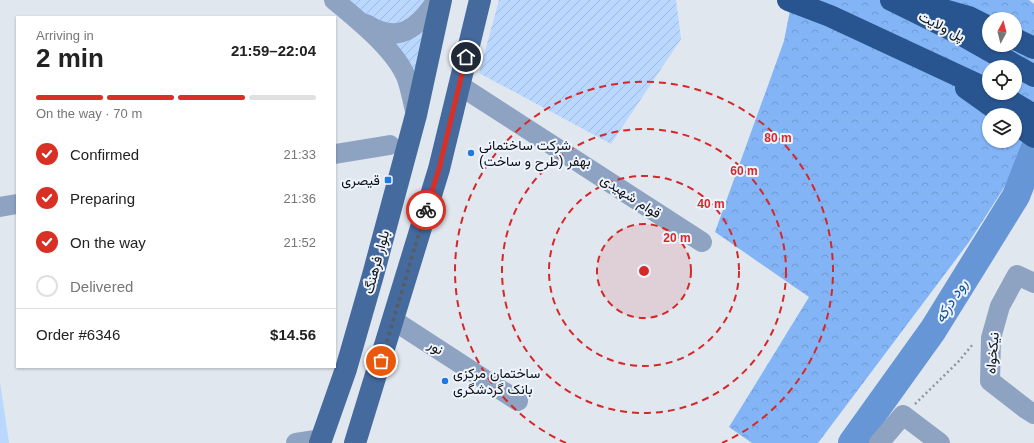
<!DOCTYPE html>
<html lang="en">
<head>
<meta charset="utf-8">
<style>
  body { margin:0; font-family:Helvetica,Vazirmatn,sans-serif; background:#f6f6f6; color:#222; height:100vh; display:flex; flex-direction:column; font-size:15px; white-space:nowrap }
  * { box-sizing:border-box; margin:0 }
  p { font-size:13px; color:#767676 }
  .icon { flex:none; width:22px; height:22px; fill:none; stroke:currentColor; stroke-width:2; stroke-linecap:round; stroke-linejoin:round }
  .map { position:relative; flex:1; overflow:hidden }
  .details { position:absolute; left:16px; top:16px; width:320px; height:352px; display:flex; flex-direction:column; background:#fff; border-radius:0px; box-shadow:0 1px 3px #0004 }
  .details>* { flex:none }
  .needle { width:26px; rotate:7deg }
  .controls { position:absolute; left:982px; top:12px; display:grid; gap:8px }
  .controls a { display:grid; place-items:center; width:40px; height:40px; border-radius:50%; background:#fff; box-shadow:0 1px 3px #0004; font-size:20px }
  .pin { position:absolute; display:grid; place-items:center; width:34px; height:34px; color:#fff; margin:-17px; border:2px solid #fff; border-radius:50%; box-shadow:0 1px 4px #0007 }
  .courier { position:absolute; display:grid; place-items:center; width:40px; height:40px; margin:-20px; border:3px solid #d93025; border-radius:50%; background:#fff; color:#222; box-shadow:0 1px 5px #0007 }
  .overview em { font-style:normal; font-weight:700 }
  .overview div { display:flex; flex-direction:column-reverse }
  .overview { display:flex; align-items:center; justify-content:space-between; height:68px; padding:0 20px }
  h1 { font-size:26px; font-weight:700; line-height:30px }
  .bar { display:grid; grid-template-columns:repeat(4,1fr); gap:6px 4px; align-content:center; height:48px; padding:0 20px }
  .bar i { height:5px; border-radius:3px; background:#e0e0e0 }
  .bar .on { background:#d93025 }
  .bar p { grid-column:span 4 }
  .line { display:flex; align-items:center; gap:10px; padding:0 20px; border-top:1px solid #e0e0e0 }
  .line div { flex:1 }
  ol { padding:0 20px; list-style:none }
  li { display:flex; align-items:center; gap:12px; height:44px }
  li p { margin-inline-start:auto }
  li .icon { padding:4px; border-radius:50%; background:#d93025; color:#fff; stroke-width:4 }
  li:last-child { color:#767676 }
  li i { width:22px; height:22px; border:2px solid #e0e0e0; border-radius:50% }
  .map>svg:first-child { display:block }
</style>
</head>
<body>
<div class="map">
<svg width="1034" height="443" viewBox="0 0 1034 443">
  <defs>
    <pattern id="forest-crowns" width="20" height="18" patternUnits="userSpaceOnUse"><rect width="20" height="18" fill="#83b4f6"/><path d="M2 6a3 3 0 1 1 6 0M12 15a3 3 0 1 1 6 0" fill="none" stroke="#709ad2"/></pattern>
    <pattern id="garden-furrows" width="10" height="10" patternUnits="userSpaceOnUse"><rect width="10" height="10" fill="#bad7ff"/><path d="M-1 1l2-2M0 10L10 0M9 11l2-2" fill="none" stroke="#9fb8da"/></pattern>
  </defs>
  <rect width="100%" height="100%" fill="#e1e7ef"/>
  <path fill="url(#forest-crowns)" fill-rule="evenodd" d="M792,0H1029L1034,4V115L1016,169L969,242L818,443H752L729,427L809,297L715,232L784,41ZM989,19H1015V45H989ZM989,67H1015V93H989ZM989,115H1015V141H989Z"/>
  <path fill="#bad7ff" d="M0,382L9,443H0Z"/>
  <path fill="url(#garden-furrows)" d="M344,0H428L411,22L384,26Z
    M499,0H676L681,39L611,144L479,73Z
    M428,20L413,88L389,38Z"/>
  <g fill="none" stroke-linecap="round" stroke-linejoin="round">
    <path stroke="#6696d6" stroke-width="28" d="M852,443L933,330L1016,196L1034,150"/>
    <path stroke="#92969c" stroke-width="2.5" stroke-dasharray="2 3" stroke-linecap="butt" d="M915,404L959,361L973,344"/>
    <path stroke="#8ea3c1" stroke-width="20" d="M334,0C358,20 396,50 407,79C411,91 413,103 416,115
      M366,24C399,45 418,28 437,0
      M459,85L702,242
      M335,154L390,145
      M0,207L17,204
      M1034,283L1017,275L1000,306L991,338L990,381L1026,409L1034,414
      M393,320L518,401
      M296,443L322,439
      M879,443L903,415L940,443"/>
    <path stroke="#446a9e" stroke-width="22" d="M320,443L346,369L373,275L416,115L441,0
      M355,443L439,169L480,0"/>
    <path stroke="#285590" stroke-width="22" d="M788,0L830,16L989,90
      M891,0L960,34L1034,76
      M922,4L969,17L989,27
      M1015,39L1034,48
      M966,88L1004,115
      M997,93L1034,115
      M1015,123L1034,137"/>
  </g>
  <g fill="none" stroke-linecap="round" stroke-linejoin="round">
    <path stroke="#585c61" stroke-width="4" stroke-dasharray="0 7.2" d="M381,361L426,210"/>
    <path stroke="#d93025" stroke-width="5" d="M426,210L439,169L466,57"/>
  </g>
  <circle cx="644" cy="271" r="47" fill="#d62828" fill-opacity=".12"/>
  <g fill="none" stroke="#d62828" stroke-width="2" stroke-dasharray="7 5">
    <circle cx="644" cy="271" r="47"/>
    <circle cx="644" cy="271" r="95"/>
    <circle cx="644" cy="271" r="142"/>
    <path d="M566 443A189 189 0 1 1 722 443"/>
  </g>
  <g fill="#2078e1" stroke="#eef4fd" stroke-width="1.5">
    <circle cx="471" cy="153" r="4"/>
    <rect x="384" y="176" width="8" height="8" rx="2"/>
    <circle cx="445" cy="381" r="4"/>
  </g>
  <g text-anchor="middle" stroke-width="4" stroke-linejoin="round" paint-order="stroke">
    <g font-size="14" fill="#0f1114" stroke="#eef4fd">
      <text transform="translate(942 26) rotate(27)" y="5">پل ولایت</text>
      <text transform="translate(631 196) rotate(33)" y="5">قوام شهیدی</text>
      <text transform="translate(376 262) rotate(-75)" y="5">بلوار فرهنگ</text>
      <text transform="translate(436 347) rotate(33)" y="5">نور</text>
      <text transform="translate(992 353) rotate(-85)" y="5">نیکخواه</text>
    </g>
    <g font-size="14" fill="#0f1114" stroke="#eef4fd" text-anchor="start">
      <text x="479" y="150">شرکت ساختمانی<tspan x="479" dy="16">بهفر (طرح و ساخت)</tspan></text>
      <text x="380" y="185" text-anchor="end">قیصری</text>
      <text x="453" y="378">ساختمان مرکزی<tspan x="453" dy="16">بانک گردشگری</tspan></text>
    </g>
    <g font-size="15" font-style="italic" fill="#11519e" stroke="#eef4fd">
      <text transform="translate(951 301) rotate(-58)" y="5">رود درکه</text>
    </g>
  </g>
  <circle cx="644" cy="271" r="6" fill="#d62828" stroke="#eef4fd" stroke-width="2"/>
  <g font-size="12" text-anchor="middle" font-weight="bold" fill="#d62828" stroke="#eef4fd" stroke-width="4" stroke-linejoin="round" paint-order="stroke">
    <text x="778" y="142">80 m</text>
    <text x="744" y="175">60 m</text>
    <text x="711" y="208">40 m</text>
    <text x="677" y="242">20 m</text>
  </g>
</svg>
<div class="controls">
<a><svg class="needle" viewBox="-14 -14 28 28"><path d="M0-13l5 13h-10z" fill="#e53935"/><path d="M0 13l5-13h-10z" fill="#767676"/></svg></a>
<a><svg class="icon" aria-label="locate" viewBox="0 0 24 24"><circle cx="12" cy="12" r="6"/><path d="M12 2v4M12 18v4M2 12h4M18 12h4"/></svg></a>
<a><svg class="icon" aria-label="layers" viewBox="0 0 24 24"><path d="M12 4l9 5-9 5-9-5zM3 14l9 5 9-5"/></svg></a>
</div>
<div class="pin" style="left:381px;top:361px;background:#ea580c"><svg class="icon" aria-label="bag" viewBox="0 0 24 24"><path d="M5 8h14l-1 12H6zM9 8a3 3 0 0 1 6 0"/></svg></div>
<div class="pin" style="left:466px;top:57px;background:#1f2937"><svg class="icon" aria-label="home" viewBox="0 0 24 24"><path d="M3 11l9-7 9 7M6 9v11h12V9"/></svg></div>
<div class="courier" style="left:426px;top:210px"><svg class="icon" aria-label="bike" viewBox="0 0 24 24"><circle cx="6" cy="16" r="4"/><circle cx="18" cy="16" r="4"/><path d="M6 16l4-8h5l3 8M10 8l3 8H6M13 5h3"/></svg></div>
<section class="details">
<div class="overview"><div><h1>2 min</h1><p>Arriving in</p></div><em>21:59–22:04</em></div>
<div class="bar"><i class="on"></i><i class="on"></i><i class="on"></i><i></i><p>On the way · 70 m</p></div>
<ol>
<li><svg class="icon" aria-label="check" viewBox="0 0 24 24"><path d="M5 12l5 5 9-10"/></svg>Confirmed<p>21:33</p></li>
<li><svg class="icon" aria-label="check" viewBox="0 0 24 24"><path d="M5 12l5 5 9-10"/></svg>Preparing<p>21:36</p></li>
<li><svg class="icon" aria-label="check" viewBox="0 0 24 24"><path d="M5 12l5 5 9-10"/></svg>On the way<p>21:52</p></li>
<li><i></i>Delivered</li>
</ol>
<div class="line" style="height:52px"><div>Order #6346</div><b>$14.56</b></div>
</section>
</div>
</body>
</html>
